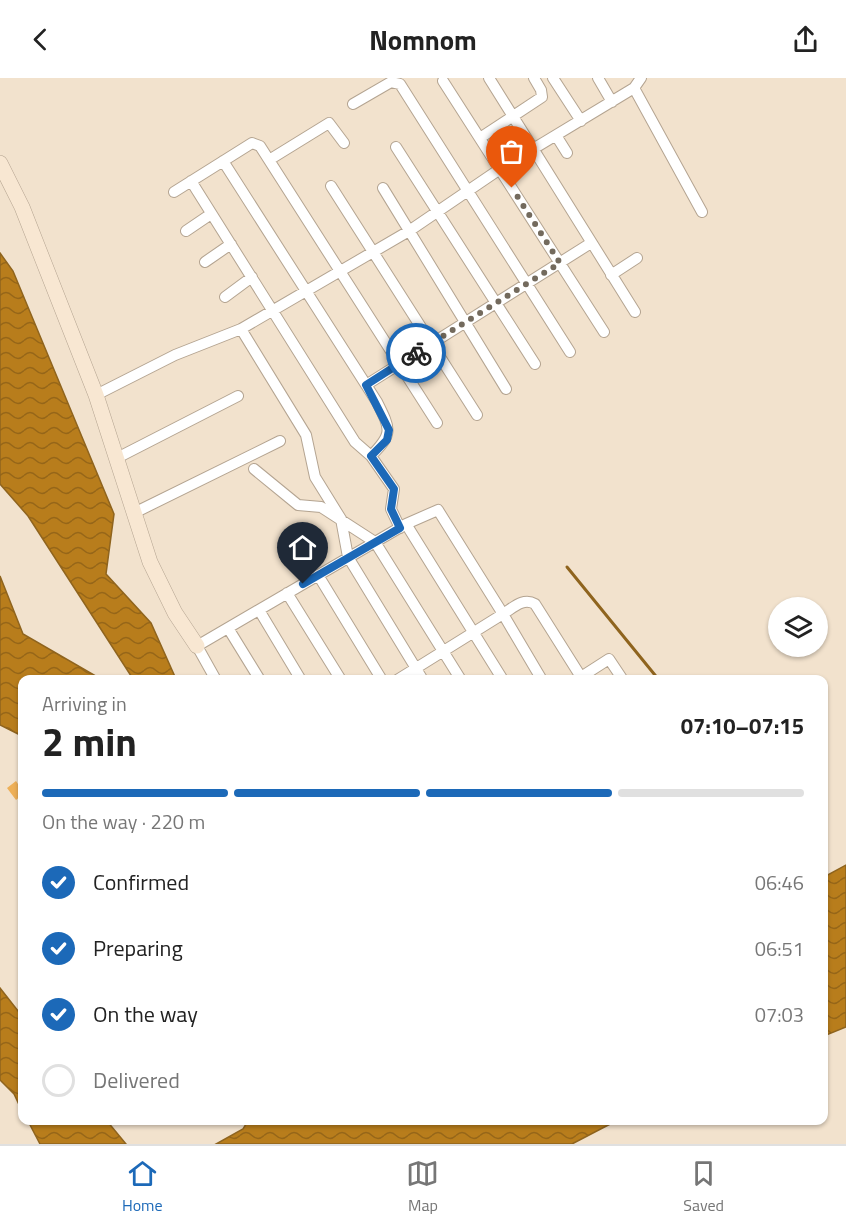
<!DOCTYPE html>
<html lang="en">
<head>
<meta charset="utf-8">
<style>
  body { margin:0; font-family:"Titillium Web",sans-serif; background:#f6f6f6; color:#222; height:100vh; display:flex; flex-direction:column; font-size:22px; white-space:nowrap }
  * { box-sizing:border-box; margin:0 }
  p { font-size:20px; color:#767676 }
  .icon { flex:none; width:33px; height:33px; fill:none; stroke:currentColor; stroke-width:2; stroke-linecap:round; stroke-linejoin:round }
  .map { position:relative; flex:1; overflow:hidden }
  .drawer { position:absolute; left:18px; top:597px; width:810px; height:450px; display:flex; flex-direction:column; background:#fff; border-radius:12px; box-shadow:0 2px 4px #0004 }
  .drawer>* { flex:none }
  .buttons { position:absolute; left:768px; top:519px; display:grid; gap:12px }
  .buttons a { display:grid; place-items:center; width:60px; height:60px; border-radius:50%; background:#fff; box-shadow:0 2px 4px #0004; font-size:30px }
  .pin { position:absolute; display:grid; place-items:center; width:51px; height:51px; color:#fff; margin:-62px -26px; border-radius:50% 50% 50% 0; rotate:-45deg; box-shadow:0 0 6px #0007 }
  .pin .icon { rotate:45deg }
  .courier { position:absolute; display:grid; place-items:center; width:60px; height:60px; margin:-30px; border:4px solid #1c69b8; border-radius:50%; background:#fff; color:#222; box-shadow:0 2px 8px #0007 }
  .head em { font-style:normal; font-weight:700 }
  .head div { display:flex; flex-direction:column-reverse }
  .head { display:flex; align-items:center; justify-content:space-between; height:102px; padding:0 24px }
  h1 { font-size:39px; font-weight:700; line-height:45px }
  .bar { display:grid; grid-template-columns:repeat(4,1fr); gap:9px 6px; align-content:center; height:72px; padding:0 24px }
  .bar i { height:8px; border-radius:4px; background:#e0e0e0 }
  .bar .on { background:#1c69b8 }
  .bar p { grid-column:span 4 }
  ol { padding:0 24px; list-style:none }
  li { display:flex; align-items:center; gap:18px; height:66px }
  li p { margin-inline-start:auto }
  li .icon { padding:6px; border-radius:50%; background:#1c69b8; color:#fff; stroke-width:4 }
  li:last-child { color:#767676 }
  li i { width:33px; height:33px; border:3px solid #e0e0e0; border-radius:50% }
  header { display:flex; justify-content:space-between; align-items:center; height:78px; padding:0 24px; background:#fff; font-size:27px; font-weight:700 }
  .tab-bar { display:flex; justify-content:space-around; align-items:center; height:84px; border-top:2px solid #e0e0e0; background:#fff; font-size:16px; color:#767676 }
  .tab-bar a { display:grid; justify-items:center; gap:3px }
  .tab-bar .on { color:#1c69b8 }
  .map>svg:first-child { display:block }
</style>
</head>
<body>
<header><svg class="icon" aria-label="back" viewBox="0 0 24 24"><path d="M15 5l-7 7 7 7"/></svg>Nomnom<svg class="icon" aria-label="share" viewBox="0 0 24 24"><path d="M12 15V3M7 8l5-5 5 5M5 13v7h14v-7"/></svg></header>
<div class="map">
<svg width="846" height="1066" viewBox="0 0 846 1066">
  <defs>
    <pattern id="water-waves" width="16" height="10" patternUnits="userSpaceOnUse" patternTransform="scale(1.5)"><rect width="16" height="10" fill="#b87d1c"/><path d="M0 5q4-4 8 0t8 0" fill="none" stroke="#966618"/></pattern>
  </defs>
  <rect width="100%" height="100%" fill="#f2e2cd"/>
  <path fill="url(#water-waves)" stroke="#8f641e" stroke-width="1.5" d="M0,175L13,193L114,436L106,496L151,545L176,601H133L28,438L0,406Z
    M0,498L23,556L101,601L22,602V658L0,647Z
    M846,787V949L824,958V799Z
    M0,910L22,938V1033L14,1016L0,1002Z
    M28,1043H107L126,1066H40Z
    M248,1043V1042L616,1043L572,1066H216L243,1051Z"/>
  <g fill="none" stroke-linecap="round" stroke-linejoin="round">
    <path stroke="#8f641e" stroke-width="3" d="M567,489L659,602"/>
  </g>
  <path fill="#eeb058" d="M16,703L18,706L22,704V717L16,722L7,710Z"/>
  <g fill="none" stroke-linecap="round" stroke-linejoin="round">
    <g stroke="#b4a491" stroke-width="12">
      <path id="street" d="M489,0L635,234
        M553,0L581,43
        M598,0L612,24
        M443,3L604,254
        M634,10L702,134
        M353,26L391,4L400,6L570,274
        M557,59L567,75
        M480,60L542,19L541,12L534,0
        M396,69L535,286
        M269,82L329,45L344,65
        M223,83L377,324C391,352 393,356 371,378
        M191,103L355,364L371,378L394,411L391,431L400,450
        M331,108L477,337
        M383,110L506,311
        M174,114L252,65L260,68L437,345
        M186,153L211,136
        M205,184L231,166
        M611,197L637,180
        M225,219L252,199
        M241,251L306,357L315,399L341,441L348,479L423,602
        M366,307L591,165
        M96,317L175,277L241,251L409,153L500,91L634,10L641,0
        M117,380L238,318
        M254,391L298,427L321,429L375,464L461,602
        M134,435L280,363
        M406,446L503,602
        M318,497L382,602
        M287,515L341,602
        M259,532L301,602
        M228,550L260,602
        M216,602L197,568L406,446L438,432L503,536C513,530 523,519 535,526L581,599L609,581L623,602
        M397,602L503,536L542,602"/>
    </g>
    <g stroke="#b4a491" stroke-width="16">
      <path id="secondary" d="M0,85L22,129L96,317L150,484L175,535L197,568"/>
    </g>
    <use href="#street" stroke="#fff" stroke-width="10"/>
    <use href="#secondary" stroke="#f8e7d2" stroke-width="15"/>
  </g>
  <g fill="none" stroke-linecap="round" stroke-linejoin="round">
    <path stroke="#736a5d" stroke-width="6" stroke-dasharray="0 10.8" d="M416,275L560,185L512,110"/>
    <path stroke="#1c69b8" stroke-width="8" d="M303,506L400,450L391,431L394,411L371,378L387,362L389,352L366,307L416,275"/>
  </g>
</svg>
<div class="buttons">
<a><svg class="icon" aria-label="layers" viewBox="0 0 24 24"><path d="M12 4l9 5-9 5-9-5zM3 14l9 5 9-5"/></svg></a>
</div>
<div class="pin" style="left:512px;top:110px;background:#ea580c"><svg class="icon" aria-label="bag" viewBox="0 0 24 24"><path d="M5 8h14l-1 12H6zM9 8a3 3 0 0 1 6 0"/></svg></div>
<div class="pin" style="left:303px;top:506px;background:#1f2937"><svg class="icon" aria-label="home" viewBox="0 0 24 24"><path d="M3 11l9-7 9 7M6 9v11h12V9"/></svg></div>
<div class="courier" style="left:416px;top:275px"><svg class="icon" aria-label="bike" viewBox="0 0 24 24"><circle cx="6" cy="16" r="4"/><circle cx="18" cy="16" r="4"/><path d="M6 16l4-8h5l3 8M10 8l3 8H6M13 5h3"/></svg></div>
<section class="drawer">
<div class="head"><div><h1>2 min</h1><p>Arriving in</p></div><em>07:10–07:15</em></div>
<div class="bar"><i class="on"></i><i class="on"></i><i class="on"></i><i></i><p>On the way · 220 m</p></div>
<ol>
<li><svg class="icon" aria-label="check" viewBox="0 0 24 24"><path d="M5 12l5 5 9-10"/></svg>Confirmed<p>06:46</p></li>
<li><svg class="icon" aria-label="check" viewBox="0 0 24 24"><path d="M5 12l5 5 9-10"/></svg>Preparing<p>06:51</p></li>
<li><svg class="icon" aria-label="check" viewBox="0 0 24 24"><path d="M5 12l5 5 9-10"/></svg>On the way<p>07:03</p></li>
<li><i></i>Delivered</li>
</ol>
</section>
</div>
<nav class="tab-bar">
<a class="on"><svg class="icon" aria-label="home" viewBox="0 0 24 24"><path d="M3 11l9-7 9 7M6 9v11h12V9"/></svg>Home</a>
<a><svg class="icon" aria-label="map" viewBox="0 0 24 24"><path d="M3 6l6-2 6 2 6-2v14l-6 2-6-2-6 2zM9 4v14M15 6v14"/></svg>Map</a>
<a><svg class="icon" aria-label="saved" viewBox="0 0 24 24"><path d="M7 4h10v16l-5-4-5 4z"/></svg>Saved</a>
</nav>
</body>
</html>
